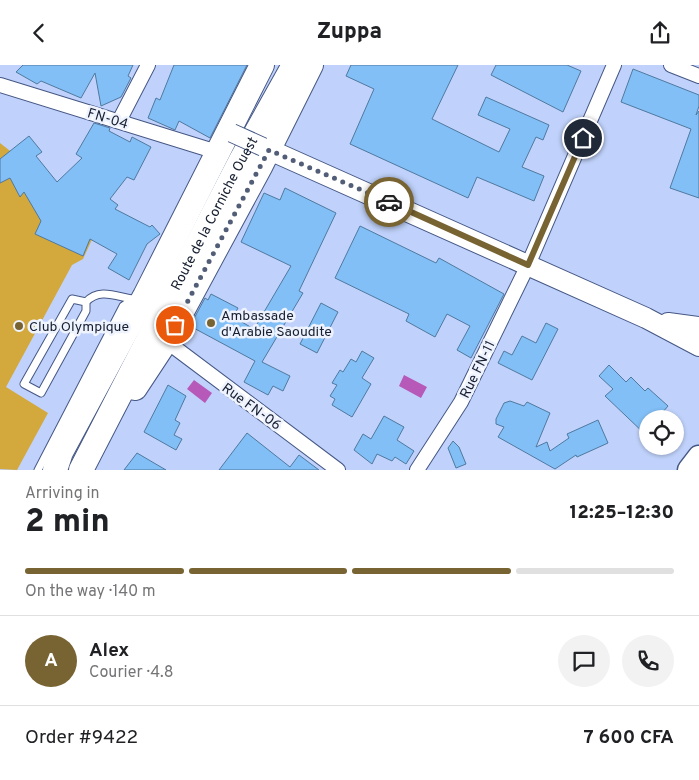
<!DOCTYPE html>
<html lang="en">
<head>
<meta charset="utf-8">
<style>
  body { margin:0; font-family:Overpass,sans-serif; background:#f2f2f2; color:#202124; height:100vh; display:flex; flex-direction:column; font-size:19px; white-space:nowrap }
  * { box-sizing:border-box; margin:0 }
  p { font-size:16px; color:#757577 }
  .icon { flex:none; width:28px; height:28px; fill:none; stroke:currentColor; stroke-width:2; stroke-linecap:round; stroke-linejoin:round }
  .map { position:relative; height:405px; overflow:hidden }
  .sheet { display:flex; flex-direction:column; background:#fff; flex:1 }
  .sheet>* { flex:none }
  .buttons { position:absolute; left:639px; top:345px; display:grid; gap:10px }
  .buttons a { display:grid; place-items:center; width:45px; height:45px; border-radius:50%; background:#fff; box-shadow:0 1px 4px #0004; font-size:25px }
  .pin { position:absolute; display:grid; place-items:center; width:42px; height:42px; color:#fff; margin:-21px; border:2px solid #fff; border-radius:50%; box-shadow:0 1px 5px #0007 }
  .courier { position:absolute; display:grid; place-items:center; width:50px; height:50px; margin:-25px; border:4px solid #786332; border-radius:50%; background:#fff; color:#222; box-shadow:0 1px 6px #0007 }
  .overview em { font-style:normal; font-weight:800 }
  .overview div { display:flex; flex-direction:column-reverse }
  .overview { display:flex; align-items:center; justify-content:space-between; height:85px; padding:0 25px }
  h1 { font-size:32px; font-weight:800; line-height:38px }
  .bar { display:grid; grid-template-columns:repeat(4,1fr); gap:8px 5px; align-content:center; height:60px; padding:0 25px }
  .bar i { height:6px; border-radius:4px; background:#e0e0e0 }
  .bar .selected { background:#786332 }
  .bar p { grid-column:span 4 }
  .line { display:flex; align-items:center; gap:12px; padding:0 25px; border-top:1px solid #e0e0e0 }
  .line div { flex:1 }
  .round { display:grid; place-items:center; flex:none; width:52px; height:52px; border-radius:26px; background:#f2f2f2 }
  header { display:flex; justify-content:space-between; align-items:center; height:65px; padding:0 25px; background:#fff; font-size:22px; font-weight:800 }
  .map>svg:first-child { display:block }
</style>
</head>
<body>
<header><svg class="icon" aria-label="back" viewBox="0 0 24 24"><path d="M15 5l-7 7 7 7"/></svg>Zuppa<svg class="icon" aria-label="share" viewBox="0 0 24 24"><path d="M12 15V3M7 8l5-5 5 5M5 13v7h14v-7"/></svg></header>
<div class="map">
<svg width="699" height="405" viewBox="0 0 699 405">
  <rect width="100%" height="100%" fill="#c0d2fb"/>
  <path fill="#d3a83d" d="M0,78L100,157L83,194L72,200L6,322L48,348L17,405L0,404Z"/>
  <path fill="#b659b8" d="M404,310L427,322L421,333L399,321Z
    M194,315L212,328L205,338L187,324Z"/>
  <path fill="#82bff7" stroke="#4f799f" d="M23,0H133L128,11L131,13L121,32L101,41L95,8L81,33L41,16L37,19L16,7Z
    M174,0H247L210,73L179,56L175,65L148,53L156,33L160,35Z
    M351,0H458L432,54L499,87L510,64L478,50L486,32L549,60L543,75L536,72L522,102L544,111L534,136L477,112L468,133L350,79L374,24L346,11Z
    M496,0H567L581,6L563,47L491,10Z
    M633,4L699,30V41L696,50L699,46V133L670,123L691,64L621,37Z
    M94,58L110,63L109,66L130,77L132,72L151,82L134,115L127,112L110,134L118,140L115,144L150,162L152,160L160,169L147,179L129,215L108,203L117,189L90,174L83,191L35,169L41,156L24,127L20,132L10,113L0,118V94L29,71L42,87L36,91L57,117L82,93L76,89Z
    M285,123L336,148L299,226L303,228L262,297L290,311L283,326L273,321L268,330L244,317L255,296L190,261L205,233L208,235L211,229L238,243L233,252L254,264L291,201L241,177L264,128L280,135Z
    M360,161L436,198L439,193L504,229L471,293L457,285L470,261L447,249L435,272L406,256L409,249L335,213Z
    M321,238L338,247L317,288L300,279Z
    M546,258L558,264L532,315L498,298L504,286L512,290L522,271L536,278Z
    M362,286L374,293L362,313L371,319L352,352L332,340L335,334L330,331L337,320L332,318L340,305L343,307L351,294L356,297Z
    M609,300L626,317L631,312L645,326L648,323L668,341L657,354H648V372L605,331L613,324L599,311Z
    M168,320L186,331L175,355L180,358L174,370L182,374L176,385L144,367Z
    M510,336L524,341L527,337L550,348L536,382L547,377L550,386L569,373L567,369L598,355L608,378L577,392L576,390L555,404L498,372L504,362L496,359V354L504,338Z
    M384,351L404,362L397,375L414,386L406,399L395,392L392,396L377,389L372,399L354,385L363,369L371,374Z
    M247,368L290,402L299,390L319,405H219Z
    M453,376L459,382L466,399L456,403L448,383Z
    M137,388L166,405H124Z"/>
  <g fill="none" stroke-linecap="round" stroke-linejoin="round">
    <g stroke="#455784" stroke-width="9">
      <path id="service" d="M86,237V246L41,328L24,319L72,234L86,237C99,223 115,231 132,234
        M38,405L123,241L133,234"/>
    </g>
    <g stroke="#455784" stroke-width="16">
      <path id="minor" d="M671,0L699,11
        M0,20L217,87
        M119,56L148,0
        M166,276L338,405
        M417,405L461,337L528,200L614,0"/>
    </g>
    <g stroke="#455784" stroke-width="22">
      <path id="secondary" d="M263,82L646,253L699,281
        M668,258L699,262"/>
    </g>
    <g stroke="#455784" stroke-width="25">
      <path id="primary" d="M689,405L699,392"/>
    </g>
    <g stroke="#455784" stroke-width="26">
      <g id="trunk">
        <path d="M135,323L166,276L261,100L311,0"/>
        <path d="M55,405L61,387L145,231L262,0"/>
        <path id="s1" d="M81,405L241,95L294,0"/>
      </g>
    </g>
    <use href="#service" stroke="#fff" stroke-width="7"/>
    <use href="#minor" stroke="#fff" stroke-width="14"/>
    <use href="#secondary" stroke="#fff" stroke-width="20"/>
    <use href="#primary" stroke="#fff" stroke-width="22"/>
    <use href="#trunk" stroke="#fff" stroke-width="24"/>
    <g stroke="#455784" stroke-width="20" stroke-linecap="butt">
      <path id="tertiary-bridge" d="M232,68L263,82"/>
    </g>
    <use href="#tertiary-bridge" stroke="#fff" stroke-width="18"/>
  </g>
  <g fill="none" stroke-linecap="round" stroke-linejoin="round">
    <path stroke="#525d77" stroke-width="5" stroke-dasharray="0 9" d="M175,260L269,85L389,137"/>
    <path stroke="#786332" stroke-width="6" d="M389,137L528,200L583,73"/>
  </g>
  <g fill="#786332" stroke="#eef3fe" stroke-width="2">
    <circle cx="211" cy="258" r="5"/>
    <circle cx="19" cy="261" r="5"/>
  </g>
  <g text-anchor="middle" stroke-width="5" stroke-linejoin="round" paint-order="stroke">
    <g font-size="14" fill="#161e30" stroke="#eef3fe">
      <text transform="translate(108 53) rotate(17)" y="5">FN-04</text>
      <text dy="5" stroke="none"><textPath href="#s1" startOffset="289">Route de la Corniche Ouest</textPath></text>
      <text transform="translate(477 304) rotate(-64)" y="5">Rue FN-11</text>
      <text transform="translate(252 341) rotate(36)" y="5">Rue FN-06</text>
    </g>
    <g font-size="14" fill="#161e30" stroke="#eef3fe" text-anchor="start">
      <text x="221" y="255">Ambassade<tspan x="221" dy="16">d'Arabie Saoudite</tspan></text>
      <text x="29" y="266">Club Olympique</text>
    </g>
  </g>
</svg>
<div class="buttons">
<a><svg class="icon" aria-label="locate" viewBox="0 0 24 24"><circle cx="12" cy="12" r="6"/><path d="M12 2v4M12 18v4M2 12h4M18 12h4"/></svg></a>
</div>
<div class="pin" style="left:175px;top:260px;background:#ea580c"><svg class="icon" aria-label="bag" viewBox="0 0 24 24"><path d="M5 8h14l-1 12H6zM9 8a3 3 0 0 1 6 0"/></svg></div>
<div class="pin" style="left:583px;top:73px;background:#1f2937"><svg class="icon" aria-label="home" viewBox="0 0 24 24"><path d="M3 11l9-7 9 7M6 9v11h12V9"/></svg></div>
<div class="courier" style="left:389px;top:137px"><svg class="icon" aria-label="car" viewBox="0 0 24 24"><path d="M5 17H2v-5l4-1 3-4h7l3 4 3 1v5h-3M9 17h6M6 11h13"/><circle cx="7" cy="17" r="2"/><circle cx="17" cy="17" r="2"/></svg></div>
</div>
<section class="sheet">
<div class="overview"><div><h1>2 min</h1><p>Arriving in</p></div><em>12:25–12:30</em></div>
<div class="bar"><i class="selected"></i><i class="selected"></i><i class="selected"></i><i></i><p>On the way · 140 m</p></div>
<div class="line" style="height:90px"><b class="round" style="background:#786332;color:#fff">A</b><div><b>Alex</b><p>Courier · 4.8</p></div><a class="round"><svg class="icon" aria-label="chat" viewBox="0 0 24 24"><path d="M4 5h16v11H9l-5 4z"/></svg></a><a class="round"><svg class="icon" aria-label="phone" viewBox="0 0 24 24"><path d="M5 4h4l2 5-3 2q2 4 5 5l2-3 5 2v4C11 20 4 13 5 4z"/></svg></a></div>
<div class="line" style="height:65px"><div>Order #9422</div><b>7 600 CFA</b></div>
</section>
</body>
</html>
